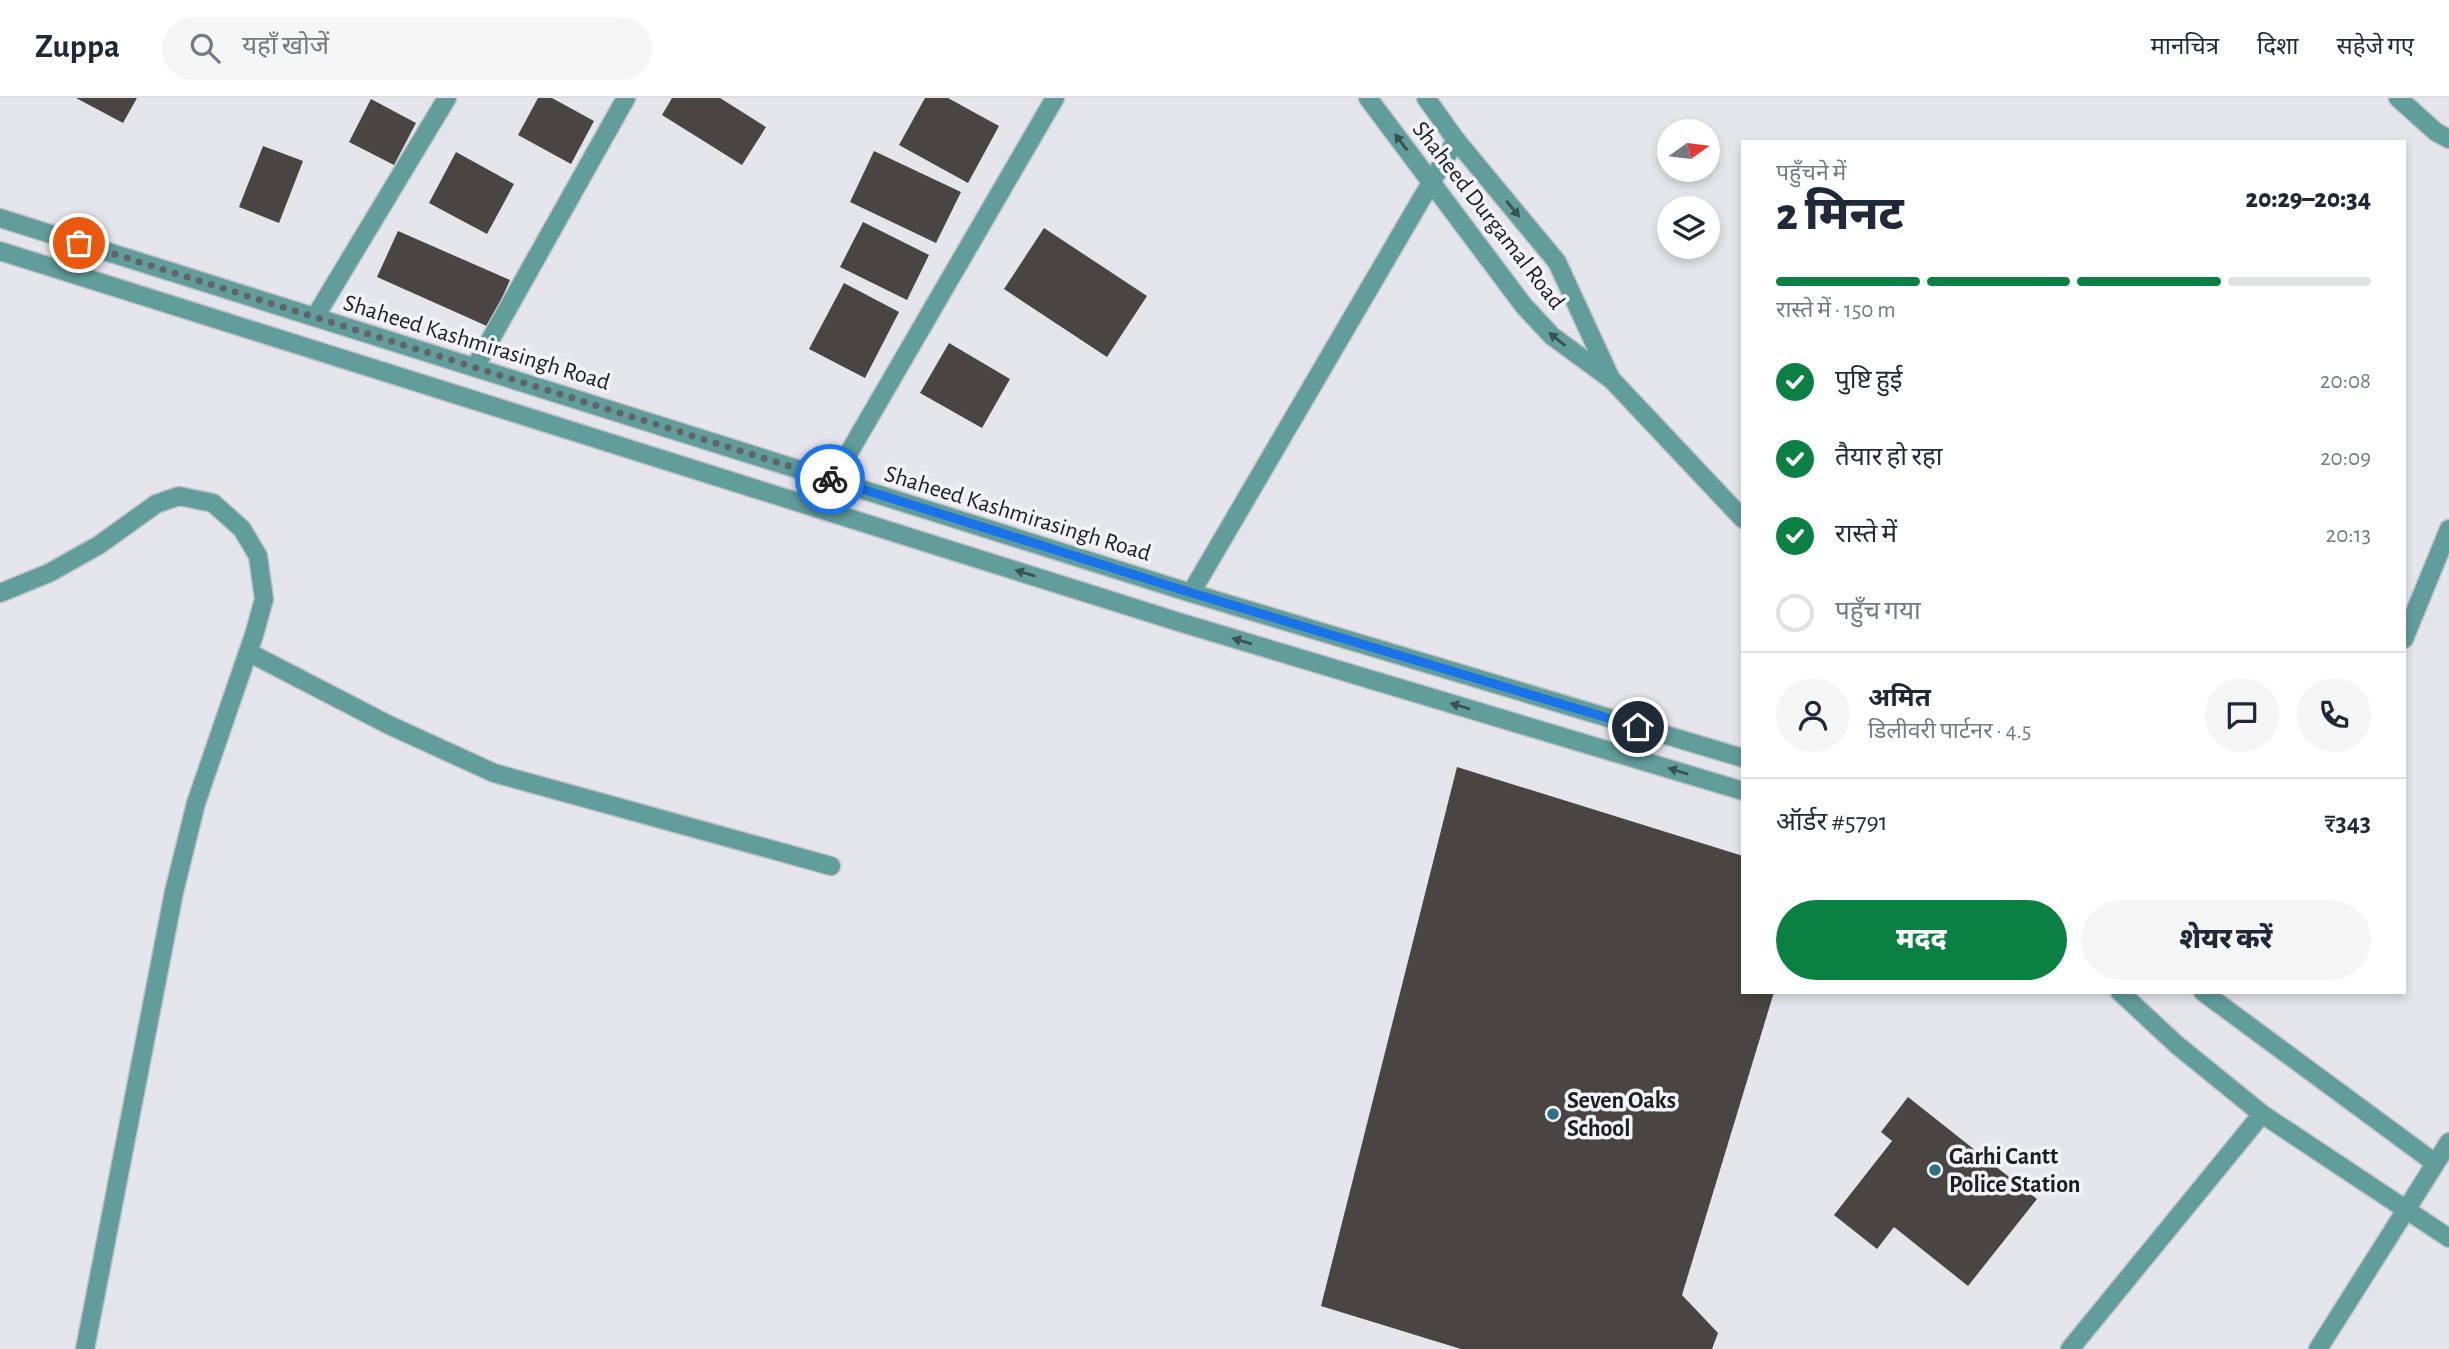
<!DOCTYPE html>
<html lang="hi">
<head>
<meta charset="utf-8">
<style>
  body { margin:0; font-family:"Alegreya Sans","Noto Sans Devanagari",sans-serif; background:#f6f6f7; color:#1f2937; height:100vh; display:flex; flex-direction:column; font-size:26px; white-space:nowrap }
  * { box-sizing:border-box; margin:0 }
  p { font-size:23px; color:#747a83 }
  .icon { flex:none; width:38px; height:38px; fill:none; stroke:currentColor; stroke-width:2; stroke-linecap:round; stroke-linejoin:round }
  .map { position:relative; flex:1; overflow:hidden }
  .drawer { position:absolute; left:1741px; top:42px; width:665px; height:854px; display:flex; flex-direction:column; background:#fff; border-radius:0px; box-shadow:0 4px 10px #0003 }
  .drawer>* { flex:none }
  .needle { width:46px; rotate:76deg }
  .tools { position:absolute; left:1657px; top:21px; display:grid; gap:14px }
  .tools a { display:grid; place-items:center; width:63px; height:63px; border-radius:50%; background:#fff; box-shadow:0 4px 10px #0003; font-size:35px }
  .pin { position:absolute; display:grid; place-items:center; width:60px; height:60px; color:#fff; margin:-30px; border:4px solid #fff; border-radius:50%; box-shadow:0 2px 7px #0007 }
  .courier { position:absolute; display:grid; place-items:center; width:70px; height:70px; margin:-35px; border:5px solid #1a73e8; border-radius:50%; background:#fff; color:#222; box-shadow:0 2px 9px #0007 }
  .head em { font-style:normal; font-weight:800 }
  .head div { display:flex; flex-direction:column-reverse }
  .head { display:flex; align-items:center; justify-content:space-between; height:119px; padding:0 35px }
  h1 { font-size:46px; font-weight:800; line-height:52px }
  .bar { display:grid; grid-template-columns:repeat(4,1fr); gap:10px 7px; align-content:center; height:84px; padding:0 35px }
  .bar i { height:9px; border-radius:5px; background:#e0e1e3 }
  .bar .on { background:#0b8043 }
  .bar p { grid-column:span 4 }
  .line { display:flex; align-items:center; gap:18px; padding:0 35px; border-top:2px solid #e0e1e3 }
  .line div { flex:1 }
  .round { display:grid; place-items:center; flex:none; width:74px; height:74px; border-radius:37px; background:#f6f6f7 }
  ol { padding:0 35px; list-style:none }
  li { display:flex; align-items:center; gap:21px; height:77px }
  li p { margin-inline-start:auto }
  li .icon { padding:7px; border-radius:50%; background:#0b8043; color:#fff; stroke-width:4 }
  li:last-child { color:#747a83 }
  li i { width:38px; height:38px; border:4px solid #e0e1e3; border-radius:50% }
  .button { display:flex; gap:14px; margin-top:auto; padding:14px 35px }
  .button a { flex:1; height:80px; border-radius:42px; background:#0b8043; color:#fff; font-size:28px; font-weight:800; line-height:80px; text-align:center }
  .button a+a { background:#f6f6f7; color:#1f2937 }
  header { display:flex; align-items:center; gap:42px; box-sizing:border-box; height:98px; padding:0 35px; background:#fff; border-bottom:2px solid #e0e1e3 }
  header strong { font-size:33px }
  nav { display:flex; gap:38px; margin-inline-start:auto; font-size:24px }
  .search { width:490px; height:63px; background:#f6f6f7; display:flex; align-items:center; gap:18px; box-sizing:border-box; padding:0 24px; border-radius:38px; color:#747a83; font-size:26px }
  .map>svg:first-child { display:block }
</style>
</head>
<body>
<header>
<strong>Zuppa</strong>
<div class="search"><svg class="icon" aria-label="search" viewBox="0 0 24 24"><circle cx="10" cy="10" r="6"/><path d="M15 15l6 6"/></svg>यहाँ खोजें</div>
<nav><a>मानचित्र</a><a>दिशा</a><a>सहेजे गए</a></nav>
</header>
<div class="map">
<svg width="2449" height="1251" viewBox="0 0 2449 1251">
  <rect width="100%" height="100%" fill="#e4e6ec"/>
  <path fill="#4a4542" d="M76,0H137L123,25Z
    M538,0H552L594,23L571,66L518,37Z
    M672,0H720L766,29L742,67L662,17Z
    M925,0H948L999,28L968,85L899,47Z
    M371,1L416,25L394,67L349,44Z
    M263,48L303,63L279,125L239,109Z
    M874,53L961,94L936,145L850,104Z
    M456,54L514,86L487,136L429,105Z
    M863,124L929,157L907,202L840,169Z
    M1044,130L1147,198L1107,259L1004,191Z
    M398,133L510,182L489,229L377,179Z
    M844,185L899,214L865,280L809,251Z
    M949,245L1010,281L982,330L920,295Z
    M1457,669L1743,758V894H1774L1682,1197L1718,1235L1712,1251H1461L1321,1208Z
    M1908,999L2037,1101L1968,1188L1894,1129L1877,1151L1834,1117L1892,1043L1881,1034Z"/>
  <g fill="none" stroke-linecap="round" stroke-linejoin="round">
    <g stroke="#c0c2c7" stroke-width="21">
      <path id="service" d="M0,495L49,475L99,447L156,406L179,398L213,405L242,431L258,458L264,501L254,537L196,705L174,794L85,1251
        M248,554L389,627L494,675L831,768"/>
    </g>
    <g stroke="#c0c2c7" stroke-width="21">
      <path id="minor" d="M2398,0L2436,34L2449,41
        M315,219L447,0
        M475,269L626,0
        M833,382L1055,0
        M1191,495L1456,42
        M2404,541L2449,431
        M2203,894L2435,1065
        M2070,1251L2262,1016"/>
    </g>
    <g stroke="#c0c2c7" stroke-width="21">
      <path id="tertiary" d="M1368,0L1524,208L1552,238L1612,282L1743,421
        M1426,0L1456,42L1557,164L1610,279
        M0,120L1191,495L1743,660
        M0,153L1182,525L1743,693
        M2120,894L2177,947L2262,1016L2449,1140
        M2318,1251L2449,1044"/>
    </g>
    <use href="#service" stroke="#609d9b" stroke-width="18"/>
    <use href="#minor" stroke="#609d9b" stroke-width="18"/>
    <use href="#tertiary" stroke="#609d9b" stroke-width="18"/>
  </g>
  <defs><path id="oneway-solid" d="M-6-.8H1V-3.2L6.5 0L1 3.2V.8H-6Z" transform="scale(1.75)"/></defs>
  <g fill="#385151">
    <use href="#oneway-solid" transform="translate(1401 44) rotate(-127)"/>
    <use href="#oneway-solid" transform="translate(1513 111) rotate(51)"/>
    <use href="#oneway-solid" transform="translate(1557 241) rotate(-141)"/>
    <use href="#oneway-solid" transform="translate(1025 475) rotate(-163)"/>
    <use href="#oneway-solid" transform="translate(1242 543) rotate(-163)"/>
    <use href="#oneway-solid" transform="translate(1460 608) rotate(-163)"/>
    <use href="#oneway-solid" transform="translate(1678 673) rotate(-163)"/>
  </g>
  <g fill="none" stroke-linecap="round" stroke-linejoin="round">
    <path stroke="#636467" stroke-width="7" stroke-dasharray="0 12.6" d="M79,145L830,381"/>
    <path stroke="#1a73e8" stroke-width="9" d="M830,381L1192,495L1638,629"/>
  </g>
  <g fill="#317085" stroke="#f1f3f9" stroke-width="2.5">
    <circle cx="1553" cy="1016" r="7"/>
    <circle cx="1935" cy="1072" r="7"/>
  </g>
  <g text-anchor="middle" stroke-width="7" stroke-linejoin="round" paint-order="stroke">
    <g font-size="24" fill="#1e1e20" stroke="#f1f3f9">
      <text transform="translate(1489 117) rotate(52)" y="8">Shaheed Durgamal Road</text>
      <text transform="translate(477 244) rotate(17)" y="8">Shaheed Kashmirasingh Road</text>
      <text transform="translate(1018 415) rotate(17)" y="8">Shaheed Kashmirasingh Road</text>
    </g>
    <g font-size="24" font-weight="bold" fill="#1e1e20" stroke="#f1f3f9" text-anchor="start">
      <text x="1567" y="1010">Seven Oaks<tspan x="1567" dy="28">School</tspan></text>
      <text x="1949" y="1066">Garhi Cantt<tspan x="1949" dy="28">Police Station</tspan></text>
    </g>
  </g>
</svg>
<div class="tools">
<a><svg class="needle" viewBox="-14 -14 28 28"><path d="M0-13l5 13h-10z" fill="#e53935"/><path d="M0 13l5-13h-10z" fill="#747a83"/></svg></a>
<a><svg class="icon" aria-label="layers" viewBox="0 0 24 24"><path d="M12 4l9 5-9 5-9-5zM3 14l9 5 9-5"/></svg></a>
</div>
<div class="pin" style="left:79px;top:145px;background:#ea580c"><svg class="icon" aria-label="bag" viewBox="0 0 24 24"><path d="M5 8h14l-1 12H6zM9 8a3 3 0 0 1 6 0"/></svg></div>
<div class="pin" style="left:1638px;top:629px;background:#1f2937"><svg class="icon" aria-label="home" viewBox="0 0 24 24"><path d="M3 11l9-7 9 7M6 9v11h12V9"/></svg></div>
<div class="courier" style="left:830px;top:381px"><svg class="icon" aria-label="bike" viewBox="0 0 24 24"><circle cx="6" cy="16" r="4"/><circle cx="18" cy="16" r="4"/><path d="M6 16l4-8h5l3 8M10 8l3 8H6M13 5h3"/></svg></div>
<section class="drawer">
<div class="head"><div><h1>2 मिनट</h1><p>पहुँचने में</p></div><em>20:29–20:34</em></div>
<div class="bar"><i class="on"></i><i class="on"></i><i class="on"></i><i></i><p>रास्ते में · 150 m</p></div>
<ol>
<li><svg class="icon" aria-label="check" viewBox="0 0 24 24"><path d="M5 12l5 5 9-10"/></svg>पुष्टि हुई<p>20:08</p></li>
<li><svg class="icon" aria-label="check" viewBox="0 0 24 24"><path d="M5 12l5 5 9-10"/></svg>तैयार हो रहा<p>20:09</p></li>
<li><svg class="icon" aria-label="check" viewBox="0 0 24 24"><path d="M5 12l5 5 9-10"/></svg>रास्ते में<p>20:13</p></li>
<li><i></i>पहुँच गया</li>
</ol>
<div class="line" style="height:126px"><a class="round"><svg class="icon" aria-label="person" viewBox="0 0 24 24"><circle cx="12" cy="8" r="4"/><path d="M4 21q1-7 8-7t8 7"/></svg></a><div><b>अमित</b><p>डिलीवरी पार्टनर · 4.5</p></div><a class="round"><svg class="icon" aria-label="chat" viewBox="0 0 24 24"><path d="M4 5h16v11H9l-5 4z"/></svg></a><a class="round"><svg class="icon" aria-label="phone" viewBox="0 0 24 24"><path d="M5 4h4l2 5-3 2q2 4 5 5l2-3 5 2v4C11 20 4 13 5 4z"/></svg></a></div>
<div class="line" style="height:91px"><div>ऑर्डर #5791</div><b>₹343</b></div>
<div class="button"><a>मदद</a><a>शेयर करें</a></div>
</section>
</div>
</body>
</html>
